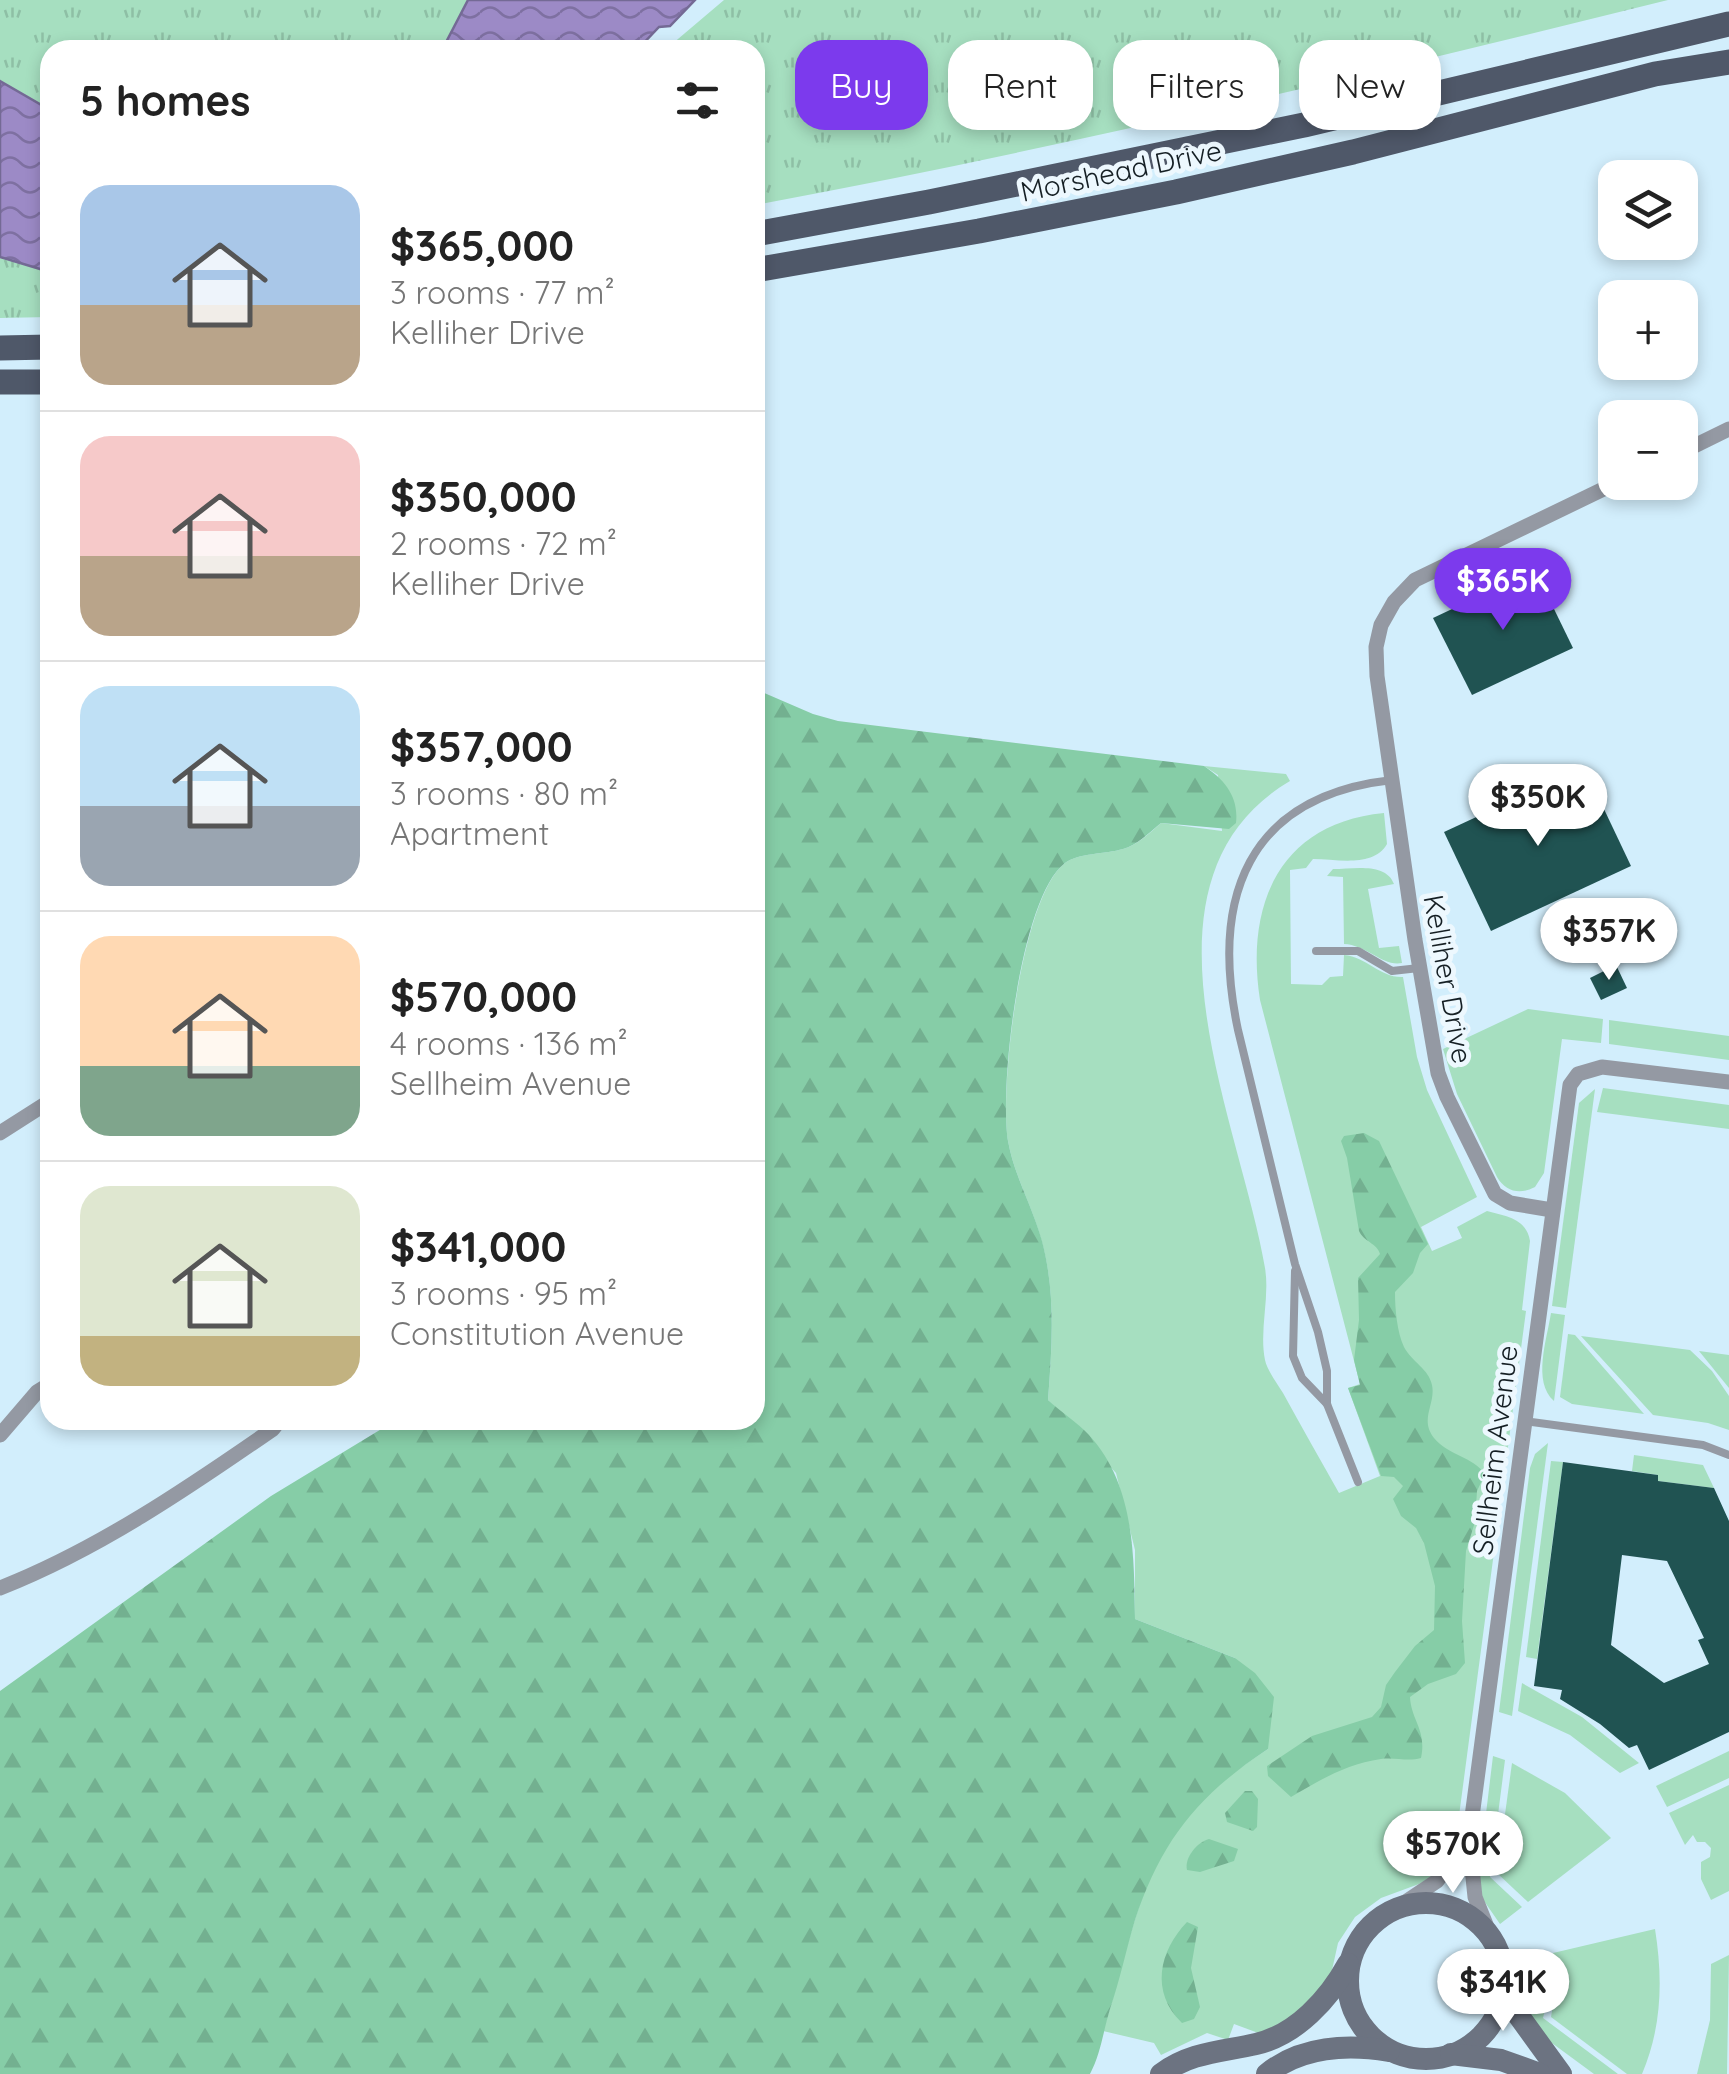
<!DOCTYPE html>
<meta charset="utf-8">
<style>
body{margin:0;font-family:Quicksand,sans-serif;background:#f6f6f6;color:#222;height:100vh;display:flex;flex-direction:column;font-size:38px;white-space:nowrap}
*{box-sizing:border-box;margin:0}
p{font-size:32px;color:#767676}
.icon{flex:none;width:55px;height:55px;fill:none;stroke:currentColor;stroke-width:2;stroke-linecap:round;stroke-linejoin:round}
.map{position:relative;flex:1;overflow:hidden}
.sheet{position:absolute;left:40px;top:40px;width:725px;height:1390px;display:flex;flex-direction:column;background:#fff;border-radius:30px;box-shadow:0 5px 15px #0003}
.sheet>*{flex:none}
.banner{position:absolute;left:795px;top:40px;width:782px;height:90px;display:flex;gap:20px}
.tools{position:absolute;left:1598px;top:160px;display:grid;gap:20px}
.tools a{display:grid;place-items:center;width:100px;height:100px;border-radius:20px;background:#fff;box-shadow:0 5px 15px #0003;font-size:50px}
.price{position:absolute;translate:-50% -85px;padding:0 22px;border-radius:35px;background:#fff;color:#222;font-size:32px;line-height:65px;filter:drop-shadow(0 2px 5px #0008)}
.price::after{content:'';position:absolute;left:50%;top:60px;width:30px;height:22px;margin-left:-15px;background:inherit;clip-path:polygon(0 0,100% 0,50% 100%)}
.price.current{background:#7c3aed;color:#fff}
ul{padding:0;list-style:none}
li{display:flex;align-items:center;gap:30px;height:250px;padding:0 40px}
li+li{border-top:2px solid #e0e0e0}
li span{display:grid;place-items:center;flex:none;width:280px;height:200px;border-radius:30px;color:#555}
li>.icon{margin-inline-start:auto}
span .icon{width:120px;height:120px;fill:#fffc;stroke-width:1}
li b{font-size:42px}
h2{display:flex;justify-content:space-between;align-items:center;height:120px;padding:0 40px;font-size:42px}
.pill{padding:0 35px;border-radius:30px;background:#fff;box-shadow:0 5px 15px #0003;font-size:35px;line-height:90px}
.pill.current{background:#7c3aed;color:#fff}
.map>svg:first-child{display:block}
.green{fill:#a6dfc0}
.forest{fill:url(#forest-firs)}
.park{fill:url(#park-tufts)}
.water{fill:url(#water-waves);stroke:#746a95;stroke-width:2.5}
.building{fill:#205352;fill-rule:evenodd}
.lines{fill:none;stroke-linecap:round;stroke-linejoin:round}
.lane{stroke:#9499a3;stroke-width:8}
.street{stroke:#9499a3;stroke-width:15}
.secondary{stroke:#6c7381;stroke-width:22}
.primary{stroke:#4f5869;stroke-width:25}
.labels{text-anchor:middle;stroke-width:10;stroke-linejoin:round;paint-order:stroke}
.street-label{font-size:28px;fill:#151f24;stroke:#edf8fe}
</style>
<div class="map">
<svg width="1729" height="2074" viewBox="0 0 1729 2074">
<defs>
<pattern id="forest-firs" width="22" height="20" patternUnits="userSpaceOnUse" patternTransform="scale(2.5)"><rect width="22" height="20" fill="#86cda7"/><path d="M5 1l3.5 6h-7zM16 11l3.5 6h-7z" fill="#73b090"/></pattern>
<pattern id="park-tufts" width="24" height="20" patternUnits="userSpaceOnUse" patternTransform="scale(2.5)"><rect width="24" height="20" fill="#a6dfc0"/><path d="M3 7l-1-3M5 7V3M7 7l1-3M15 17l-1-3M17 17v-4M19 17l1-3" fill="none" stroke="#8ebfa5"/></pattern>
<pattern id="water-waves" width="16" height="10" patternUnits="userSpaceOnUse" patternTransform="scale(2.5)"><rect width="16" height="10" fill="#9c8ac6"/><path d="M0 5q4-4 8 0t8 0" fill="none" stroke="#7e70a1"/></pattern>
</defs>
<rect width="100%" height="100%" fill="#d2eefc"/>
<!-- green -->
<g class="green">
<path d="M1204,766L1286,774L1290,781C1122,881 1241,1124 1265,1268C1270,1298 1259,1330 1265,1360C1267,1370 1277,1383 1283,1393C1301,1426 1320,1459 1339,1493L1380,1476L1348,1388L1360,1384L1260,1000C1245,904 1280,823 1384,813L1387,844C1373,868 1337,859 1313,859L1306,868L1290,870L1291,984L1322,985L1330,977L1343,976L1344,955C1367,957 1380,978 1403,977L1417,1057L1427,1090L1477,1197L1421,1227L1432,1251L1462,1238L1457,1227L1487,1211C1506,1216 1527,1219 1530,1241L1522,1310L1526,1311L1455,1846L1434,1875L1419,1884L1381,1898L1355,1917L1338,1943L1330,1979L1297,2016L1261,2034L1234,2024L1228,2040L1207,2033L1161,2055L1154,2043L1103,2031C1124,1969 1135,1891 1172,1836C1197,1799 1231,1773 1268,1749L1235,1658L1135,1619V1550L1116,1473L1048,1400C1052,1347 1056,1294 1042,1242C1033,1208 1014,1175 1008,1141C999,1088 1021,897 1065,863C1078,853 1106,854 1123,849C1137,845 1150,833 1161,823L1222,831L1218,775Z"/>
<path d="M1333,869C1353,869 1386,862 1394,884L1368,889L1379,948L1399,946L1402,963C1383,967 1367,945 1344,944L1343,877L1327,876Z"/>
<path d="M1528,1009L1603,1019L1601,1043L1562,1039L1544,1173L1535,1187C1520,1195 1506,1192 1497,1177L1457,1094L1443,1049Z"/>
<polygon points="1609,1020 1729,1036 1729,1060 1609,1044"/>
<polygon points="1603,1088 1729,1105 1729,1129 1597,1112"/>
<polygon points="1595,1089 1566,1308 1552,1306 1579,1103"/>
<path d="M1551,1313L1565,1315L1554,1401C1532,1382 1547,1339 1551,1313Z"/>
<polygon points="1568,1334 1575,1335 1644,1414 1572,1404 1560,1397"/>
<polygon points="1581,1336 1690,1350 1712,1371 1729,1396 1729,1430 1708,1423 1653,1415"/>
<polygon points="1699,1351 1729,1355 1729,1388"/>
<polygon points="1548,1443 1512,1716 1499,1712 1530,1468 1535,1454"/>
<polygon points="1634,1455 1703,1465 1714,1488 1658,1481 1658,1475 1632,1471"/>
<polygon points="1551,1461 1563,1462 1537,1659 1526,1657"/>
<polygon points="1522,1683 1582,1717 1639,1763 1620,1773 1570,1735 1518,1711"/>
<polygon points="1729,1751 1729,1778 1667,1807 1656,1786"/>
<polygon points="1493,1756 1505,1760 1490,1877 1522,1907 1500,1924 1482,1898 1479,1871"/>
<polygon points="1512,1763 1565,1793 1611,1838 1528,1902 1497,1873"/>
<polygon points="1729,1785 1729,1891 1711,1900 1701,1879 1701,1862 1710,1857 1711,1848 1705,1842 1697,1842 1693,1835 1685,1845 1669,1813"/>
<path d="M1655,1929C1663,1979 1662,2027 1642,2074H1627L1551,2017L1556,1987L1553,1953Z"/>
<polygon points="1545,1954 1549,1993 1543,2018 1618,2074 1594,2074 1541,2035 1523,2004 1518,1961"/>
<polygon points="1729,1955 1727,2074 1697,2074 1710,2020 1711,1964"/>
</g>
<!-- forest -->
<g class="forest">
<path d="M755,689L813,714L838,721L1204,766C1225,780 1239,797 1236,823L1229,829L1161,823C1149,833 1137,845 1123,849C1106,854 1078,853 1065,863C1020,897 999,1087 1008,1141C1014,1175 1033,1208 1042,1241C1056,1294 1052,1347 1048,1400C1061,1412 1077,1422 1089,1435C1135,1485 1134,1556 1135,1619L1235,1658L1255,1673L1274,1697L1268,1749C1198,1795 1161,1841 1135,1920C1126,1950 1120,1980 1110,2009C1103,2032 1101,2053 1090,2074H0V1691L271,1496L388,1425V1420H755Z"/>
<path d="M1364,1133L1379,1141L1428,1244L1420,1253L1413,1273L1395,1292C1395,1309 1397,1332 1404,1347C1412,1362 1429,1369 1432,1385C1436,1404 1419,1419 1434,1438C1448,1455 1473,1457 1485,1474L1477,1491L1475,1522L1466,1551L1462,1621L1465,1663L1456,1674L1428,1684L1410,1697C1411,1720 1427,1730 1421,1758C1408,1762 1395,1757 1381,1759C1346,1764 1320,1780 1291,1797L1268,1776L1267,1766L1312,1736L1372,1717L1381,1707L1386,1685L1395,1672L1415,1646L1434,1630L1435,1586L1424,1543L1416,1528L1401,1516L1393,1499L1403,1486L1394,1477L1381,1476L1348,1388L1360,1385L1354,1360L1359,1320L1358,1278L1380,1254C1377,1243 1364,1242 1359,1231L1347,1158L1341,1141L1344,1136Z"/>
<polygon points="1245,1791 1252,1791 1258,1799 1257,1827 1253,1831 1227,1822 1225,1813"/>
<path d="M1209,1839L1238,1849L1234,1861L1200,1872L1187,1870C1184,1858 1197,1842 1209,1839Z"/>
<path d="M1187,1922L1198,1927L1191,1968L1200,2007L1194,2019L1182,2023C1150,1992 1159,1951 1187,1922Z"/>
</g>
<!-- park -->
<g class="park">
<polygon points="0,0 686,0 632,50 50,50 50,266 22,263 50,272 50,317 0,318 0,257 14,261 0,253"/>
<path d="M724,0H1668C1365,75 1062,148 755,205V50H665Z"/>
</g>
<!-- water -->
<g class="water">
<polygon points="468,0 695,0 670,26 659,27 637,50 442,50"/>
<polygon points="0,81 50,110 50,272 0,257"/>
</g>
<!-- building -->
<g class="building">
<polygon points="1535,570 1573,648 1472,695 1433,618"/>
<polygon points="1584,767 1631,866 1491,931 1444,832"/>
<polygon points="1616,965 1627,988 1601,1000 1590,978"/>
<path d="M1563,1462L1658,1475V1481L1714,1488L1729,1521V1732L1649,1770L1637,1745L1629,1748L1600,1724L1560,1699L1562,1690L1534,1686ZM1622,1555L1667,1561L1704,1638L1698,1640L1709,1664L1664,1683L1611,1645Z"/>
</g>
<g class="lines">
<!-- lane -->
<g class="lane">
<polyline points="1316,951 1358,951 1392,971 1419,968"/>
<polyline points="1295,1271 1293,1356 1302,1378 1327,1404"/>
<polyline points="1524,1421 1703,1445 1729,1455"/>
<path d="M1358,1482L1327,1404V1371L1318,1332L1295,1264L1238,1030C1210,898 1247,796 1392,780"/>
</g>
<!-- street -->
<g class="street">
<polyline points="1680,453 1729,429"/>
<polyline points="0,1133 50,1101"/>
<polyline points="1552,1210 1510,1203 1495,1194 1447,1097 1438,1073 1415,940 1377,676 1376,647 1381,625 1394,602 1415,580 1618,482"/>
<polyline points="0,1435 37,1392 50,1384"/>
<path d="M0,1588C97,1550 188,1488 273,1429L280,1420"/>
<polyline points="1395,1909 1437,1881 1469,1839"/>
<polyline points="1491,1937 1475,1897 1469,1839 1570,1085 1578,1074 1602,1067 1729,1082"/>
</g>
<!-- secondary -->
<g class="secondary">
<circle cx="1426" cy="1981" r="78"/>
<polyline points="1503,1994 1561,2074"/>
<polyline points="1451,2054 1501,2060 1540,2074"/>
<path d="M1161,2074C1191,2052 1221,2052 1256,2044C1296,2035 1329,1999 1348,1964"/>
<path d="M1267,2074C1301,2046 1348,2044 1389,2051"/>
</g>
<!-- primary -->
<g class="primary">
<polyline points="755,234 929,202 1304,125 1729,24"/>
<polyline points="755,270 979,231 1176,192 1353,152 1655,74 1729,62"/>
<polyline points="0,348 50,347"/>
<polyline points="0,382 50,382"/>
</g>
</g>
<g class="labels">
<!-- street labels -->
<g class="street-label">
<text transform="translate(1121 171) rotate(-12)" y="10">Morshead Drive</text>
<text transform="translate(1448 979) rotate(80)" y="10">Kelliher Drive</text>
<text transform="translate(1495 1450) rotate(-83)" y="10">Sellheim Avenue</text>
</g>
</g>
</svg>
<div class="tools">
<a><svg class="icon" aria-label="layers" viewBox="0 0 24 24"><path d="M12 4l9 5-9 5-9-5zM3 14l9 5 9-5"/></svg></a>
<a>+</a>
<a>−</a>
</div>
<b class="price current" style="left:1503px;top:633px">$365K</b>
<b class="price" style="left:1538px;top:849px">$350K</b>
<b class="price" style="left:1609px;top:983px">$357K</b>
<b class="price" style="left:1453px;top:1896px">$570K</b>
<b class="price" style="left:1503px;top:2034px">$341K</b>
<div class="banner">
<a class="pill current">Buy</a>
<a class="pill">Rent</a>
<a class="pill">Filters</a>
<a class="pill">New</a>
</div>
<section class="sheet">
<h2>5 homes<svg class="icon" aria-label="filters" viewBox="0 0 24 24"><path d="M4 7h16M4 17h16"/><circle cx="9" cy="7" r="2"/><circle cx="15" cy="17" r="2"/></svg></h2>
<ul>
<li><span style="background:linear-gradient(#a9c7e8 60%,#b9a48a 0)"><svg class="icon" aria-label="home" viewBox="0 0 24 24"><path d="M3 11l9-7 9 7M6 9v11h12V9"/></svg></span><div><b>$365,000</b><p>3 rooms · 77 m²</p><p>Kelliher Drive</p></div></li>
<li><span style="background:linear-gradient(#f6c9c9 60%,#b9a48a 0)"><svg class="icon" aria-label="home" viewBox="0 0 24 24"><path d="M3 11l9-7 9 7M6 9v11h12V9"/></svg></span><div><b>$350,000</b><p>2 rooms · 72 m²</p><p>Kelliher Drive</p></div></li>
<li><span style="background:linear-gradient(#bfe0f5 60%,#9aa5b1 0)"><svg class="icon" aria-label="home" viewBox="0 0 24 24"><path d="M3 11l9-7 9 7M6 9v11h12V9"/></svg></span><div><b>$357,000</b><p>3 rooms · 80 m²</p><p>Apartment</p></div></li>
<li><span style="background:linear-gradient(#ffd9b3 65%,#7fa58c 0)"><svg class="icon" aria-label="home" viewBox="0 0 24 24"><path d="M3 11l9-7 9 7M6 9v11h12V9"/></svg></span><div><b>$570,000</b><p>4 rooms · 136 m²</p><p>Sellheim Avenue</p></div></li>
<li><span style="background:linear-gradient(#dfe7d0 75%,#c2b280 0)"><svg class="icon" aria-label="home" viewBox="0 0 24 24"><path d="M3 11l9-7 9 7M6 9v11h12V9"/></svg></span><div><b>$341,000</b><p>3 rooms · 95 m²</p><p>Constitution Avenue</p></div></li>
</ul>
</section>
</div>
